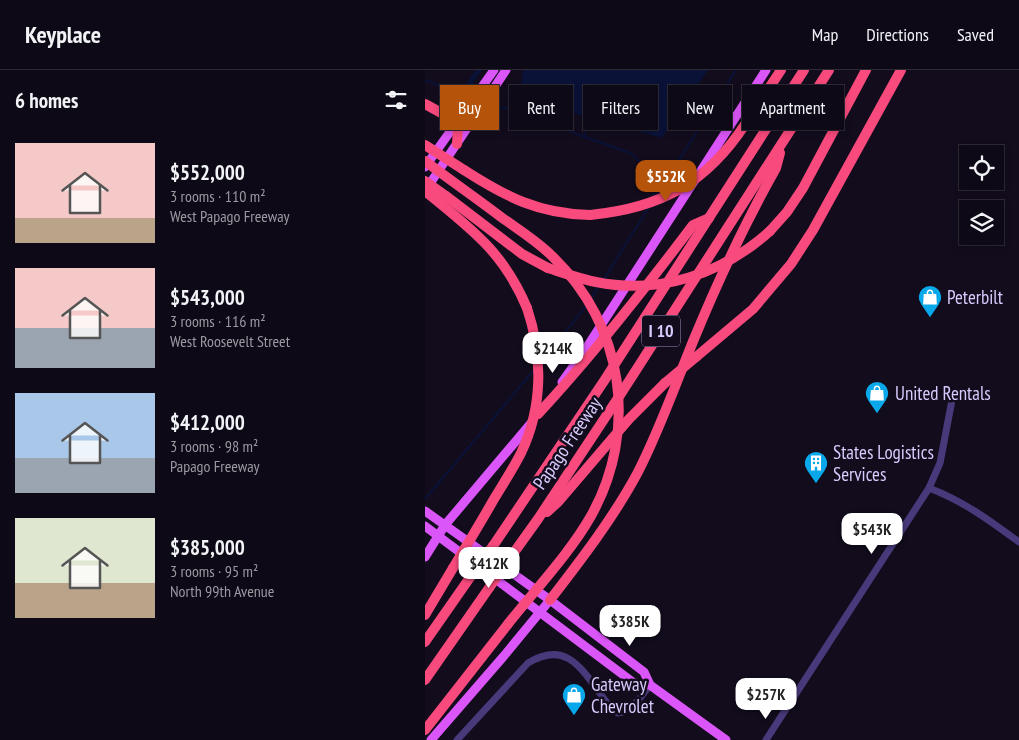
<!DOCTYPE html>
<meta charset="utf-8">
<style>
body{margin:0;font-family:"PT Sans Narrow",sans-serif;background:#17121f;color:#f1f3f6;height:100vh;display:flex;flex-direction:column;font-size:19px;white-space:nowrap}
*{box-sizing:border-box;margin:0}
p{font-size:16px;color:#9b9aa1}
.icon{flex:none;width:28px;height:28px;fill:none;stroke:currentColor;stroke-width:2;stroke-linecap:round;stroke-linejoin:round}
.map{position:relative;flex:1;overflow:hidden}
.drawer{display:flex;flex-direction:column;background:#0e0916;width:425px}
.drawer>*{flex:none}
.banner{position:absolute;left:15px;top:15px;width:475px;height:45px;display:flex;gap:10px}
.fabs{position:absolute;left:534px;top:75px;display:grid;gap:10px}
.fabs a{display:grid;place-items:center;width:45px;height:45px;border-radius:0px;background:#0e0916;box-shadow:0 2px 8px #0003,0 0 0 1px #2e2a35;font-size:25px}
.price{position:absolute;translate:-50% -42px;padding:0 11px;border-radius:10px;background:#fff;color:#222;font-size:16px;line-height:32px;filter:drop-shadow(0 1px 2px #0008)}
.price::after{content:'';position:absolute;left:50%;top:30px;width:15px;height:11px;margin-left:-8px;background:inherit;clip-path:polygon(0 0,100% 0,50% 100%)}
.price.active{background:#b45309;color:#fff}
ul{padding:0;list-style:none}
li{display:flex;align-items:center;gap:15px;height:125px;padding:0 15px}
li span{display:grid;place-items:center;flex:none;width:140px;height:100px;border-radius:0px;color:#555}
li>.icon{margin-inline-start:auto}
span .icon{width:60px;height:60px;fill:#fffc;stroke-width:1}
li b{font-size:21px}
h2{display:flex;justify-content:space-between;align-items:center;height:60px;padding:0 15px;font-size:21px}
.pill{padding:0 18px;border-radius:0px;background:#0e0916;box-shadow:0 2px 8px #0003,0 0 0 1px #2e2a35;font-size:18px;line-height:45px}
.pill.active{background:#b45309;color:#fff}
header{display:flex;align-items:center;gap:30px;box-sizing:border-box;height:70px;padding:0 25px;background:#0e0916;border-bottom:1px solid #2e2a35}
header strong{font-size:24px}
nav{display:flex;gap:28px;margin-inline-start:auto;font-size:18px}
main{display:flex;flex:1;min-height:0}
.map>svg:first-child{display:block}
.water{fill:#0a1238}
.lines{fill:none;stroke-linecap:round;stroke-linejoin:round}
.stream{stroke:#0a1238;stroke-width:2}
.canal{stroke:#0a1238;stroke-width:5.5}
.minor{stroke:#48397a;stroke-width:7}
.major{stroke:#db56f8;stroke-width:9}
.highway{stroke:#f84a7c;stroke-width:10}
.highway-bridge{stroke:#f84a7c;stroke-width:10}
.labels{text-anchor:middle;stroke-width:5;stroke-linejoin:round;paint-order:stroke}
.shield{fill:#120c1d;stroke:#9e91ba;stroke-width:1}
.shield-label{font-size:18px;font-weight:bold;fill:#dacafd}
.poi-label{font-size:19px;fill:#dacafd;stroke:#120c1d;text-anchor:start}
.street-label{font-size:19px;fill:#dacafd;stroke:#120c1d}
</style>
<header>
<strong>Keyplace</strong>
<nav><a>Map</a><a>Directions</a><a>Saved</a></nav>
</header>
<main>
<section class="drawer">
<h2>6 homes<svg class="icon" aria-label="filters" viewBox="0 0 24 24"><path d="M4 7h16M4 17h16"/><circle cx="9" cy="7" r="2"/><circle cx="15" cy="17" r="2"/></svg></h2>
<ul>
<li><span style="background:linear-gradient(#f6c9c9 75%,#b9a48a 0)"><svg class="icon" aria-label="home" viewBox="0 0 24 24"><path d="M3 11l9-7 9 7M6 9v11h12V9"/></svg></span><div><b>$552,000</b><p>3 rooms · 110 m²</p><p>West Papago Freeway</p></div></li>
<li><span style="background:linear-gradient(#f6c9c9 60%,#9aa5b1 0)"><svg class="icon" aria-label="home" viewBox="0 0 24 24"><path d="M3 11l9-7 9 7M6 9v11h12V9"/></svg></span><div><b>$543,000</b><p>3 rooms · 116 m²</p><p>West Roosevelt Street</p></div></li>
<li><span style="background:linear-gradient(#a9c7e8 65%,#9aa5b1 0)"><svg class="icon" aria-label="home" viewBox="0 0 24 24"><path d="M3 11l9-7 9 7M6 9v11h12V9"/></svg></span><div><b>$412,000</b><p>3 rooms · 98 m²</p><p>Papago Freeway</p></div></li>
<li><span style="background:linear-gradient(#dfe7d0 65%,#b9a48a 0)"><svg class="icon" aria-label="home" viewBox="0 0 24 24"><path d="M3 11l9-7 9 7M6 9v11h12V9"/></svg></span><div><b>$385,000</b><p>3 rooms · 95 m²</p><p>North 99th Avenue</p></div></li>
</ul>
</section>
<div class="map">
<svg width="594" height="670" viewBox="0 0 594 670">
<rect width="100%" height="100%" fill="#120c1d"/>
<!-- water -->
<polygon class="water" points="98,0 283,0 237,68 94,28"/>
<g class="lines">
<!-- stream -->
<g class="stream">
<polyline points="0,10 21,18"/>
<path d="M77,37L205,83C220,94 227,108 229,127"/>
<polyline points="159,67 167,46"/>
<polyline points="231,126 311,0"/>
<polyline points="179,209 224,137"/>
<polyline points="165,230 173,217"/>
<polyline points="117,291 161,236"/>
<polyline points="0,429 109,300"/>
</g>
<!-- canal -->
<polyline class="canal" points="32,31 54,0"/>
<!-- minor -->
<g class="minor">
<path d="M504,418C540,432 564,450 594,472"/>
<path d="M32,670L103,593C141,570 156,598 177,626C182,633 185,639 193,643C207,642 216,626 225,615"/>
<polyline points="341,670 504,418 515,393 528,325"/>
</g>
<!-- major -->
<g class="major">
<polyline points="0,97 69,0"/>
<polyline points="2,118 81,0"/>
<polyline points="137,312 162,277 341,0"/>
<polyline points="0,441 125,530 219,602 225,615"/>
<polyline points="0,456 209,613 225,615 301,670"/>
<polyline points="0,487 20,455 107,352"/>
<polyline points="6,670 78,587 125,530"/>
</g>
<!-- highway -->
<g class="highway">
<polyline points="0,34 31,51 33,57 32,74"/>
<polyline points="321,53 356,0"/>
<path d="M39,100C81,127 114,144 165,145"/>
<path d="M0,121C46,159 78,181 102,238"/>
<polyline points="21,126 97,184 123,198"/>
<polyline points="345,161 362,142 378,118 441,0"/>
<polyline points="271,287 328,239 366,194 388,160 476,0"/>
<path d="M113,344C169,284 219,220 268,155L284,148"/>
<polyline points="122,442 133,432 204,349 240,313"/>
<polyline points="68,476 179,311 379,0"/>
<polyline points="85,488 113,449 197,322 404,0"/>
<path d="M125,530C156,490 189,447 213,402C235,359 251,313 269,269C293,211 320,153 351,98L355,83"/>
<polyline points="0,545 28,498"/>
<polyline points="0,572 46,506"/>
<polyline points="0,610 64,518"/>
<polyline points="0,660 83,554"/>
</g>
<!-- highway-bridge -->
<g class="highway-bridge">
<polyline points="0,75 39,100"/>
<path d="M0,91C25,110 51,128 76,147C94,160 112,171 127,186C199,255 214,360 166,446C145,483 110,520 83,554"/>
<polyline points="0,111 21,126"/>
<path d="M165,145C236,138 282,113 321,53"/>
<path d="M123,198C139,203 155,209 171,212C235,225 297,204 345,161"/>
<polyline points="240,313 271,287"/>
<path d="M28,498C42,475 56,452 69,429C78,414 88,399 96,383C118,337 118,286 102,238"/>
<polyline points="46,506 68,476"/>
<polyline points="64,518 85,488"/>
</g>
</g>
<!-- icons -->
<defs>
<g id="shop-pin" transform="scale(1.25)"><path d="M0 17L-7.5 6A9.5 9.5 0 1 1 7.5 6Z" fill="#09a8ea" stroke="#120c1d"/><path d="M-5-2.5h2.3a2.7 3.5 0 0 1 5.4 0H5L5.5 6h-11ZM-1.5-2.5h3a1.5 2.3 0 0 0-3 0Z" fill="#fff"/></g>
<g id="building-pin" transform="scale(1.25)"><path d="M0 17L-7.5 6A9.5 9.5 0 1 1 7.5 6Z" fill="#09a8ea" stroke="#120c1d"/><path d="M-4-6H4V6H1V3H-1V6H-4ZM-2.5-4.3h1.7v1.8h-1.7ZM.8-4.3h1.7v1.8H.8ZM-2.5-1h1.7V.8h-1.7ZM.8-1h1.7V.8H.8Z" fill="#fff"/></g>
</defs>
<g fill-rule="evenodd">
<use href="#shop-pin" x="505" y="227"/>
<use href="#shop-pin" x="452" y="323"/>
<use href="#building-pin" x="391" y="393"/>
<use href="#shop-pin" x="149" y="625"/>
</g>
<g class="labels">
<!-- shield labels -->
<rect class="shield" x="217" y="245.5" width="38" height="31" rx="4"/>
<g class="shield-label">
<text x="236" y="267">I 10</text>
</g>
<!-- poi labels -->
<g class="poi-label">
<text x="522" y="234">Peterbilt</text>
<text x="470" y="330">United Rentals</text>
<text x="408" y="389">States Logistics<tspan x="408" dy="22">Services</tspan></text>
<text x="166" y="621">Gateway<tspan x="166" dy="22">Chevrolet</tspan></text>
</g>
<!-- street labels -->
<g class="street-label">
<text transform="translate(142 373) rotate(-56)" y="7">Papago Freeway</text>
</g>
</g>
</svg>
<div class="fabs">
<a><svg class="icon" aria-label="locate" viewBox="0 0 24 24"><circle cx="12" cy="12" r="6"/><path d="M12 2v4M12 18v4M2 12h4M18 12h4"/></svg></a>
<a><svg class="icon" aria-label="layers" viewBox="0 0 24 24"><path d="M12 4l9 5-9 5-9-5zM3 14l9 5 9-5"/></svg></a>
</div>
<b class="price active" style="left:241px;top:132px">$552K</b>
<b class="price" style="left:128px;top:304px">$214K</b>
<b class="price" style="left:447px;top:485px">$543K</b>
<b class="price" style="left:64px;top:519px">$412K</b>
<b class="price" style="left:205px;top:577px">$385K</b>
<b class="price" style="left:341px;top:650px">$257K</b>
<div class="banner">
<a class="pill active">Buy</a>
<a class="pill">Rent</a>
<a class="pill">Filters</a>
<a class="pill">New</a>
<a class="pill">Apartment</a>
</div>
</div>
</main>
